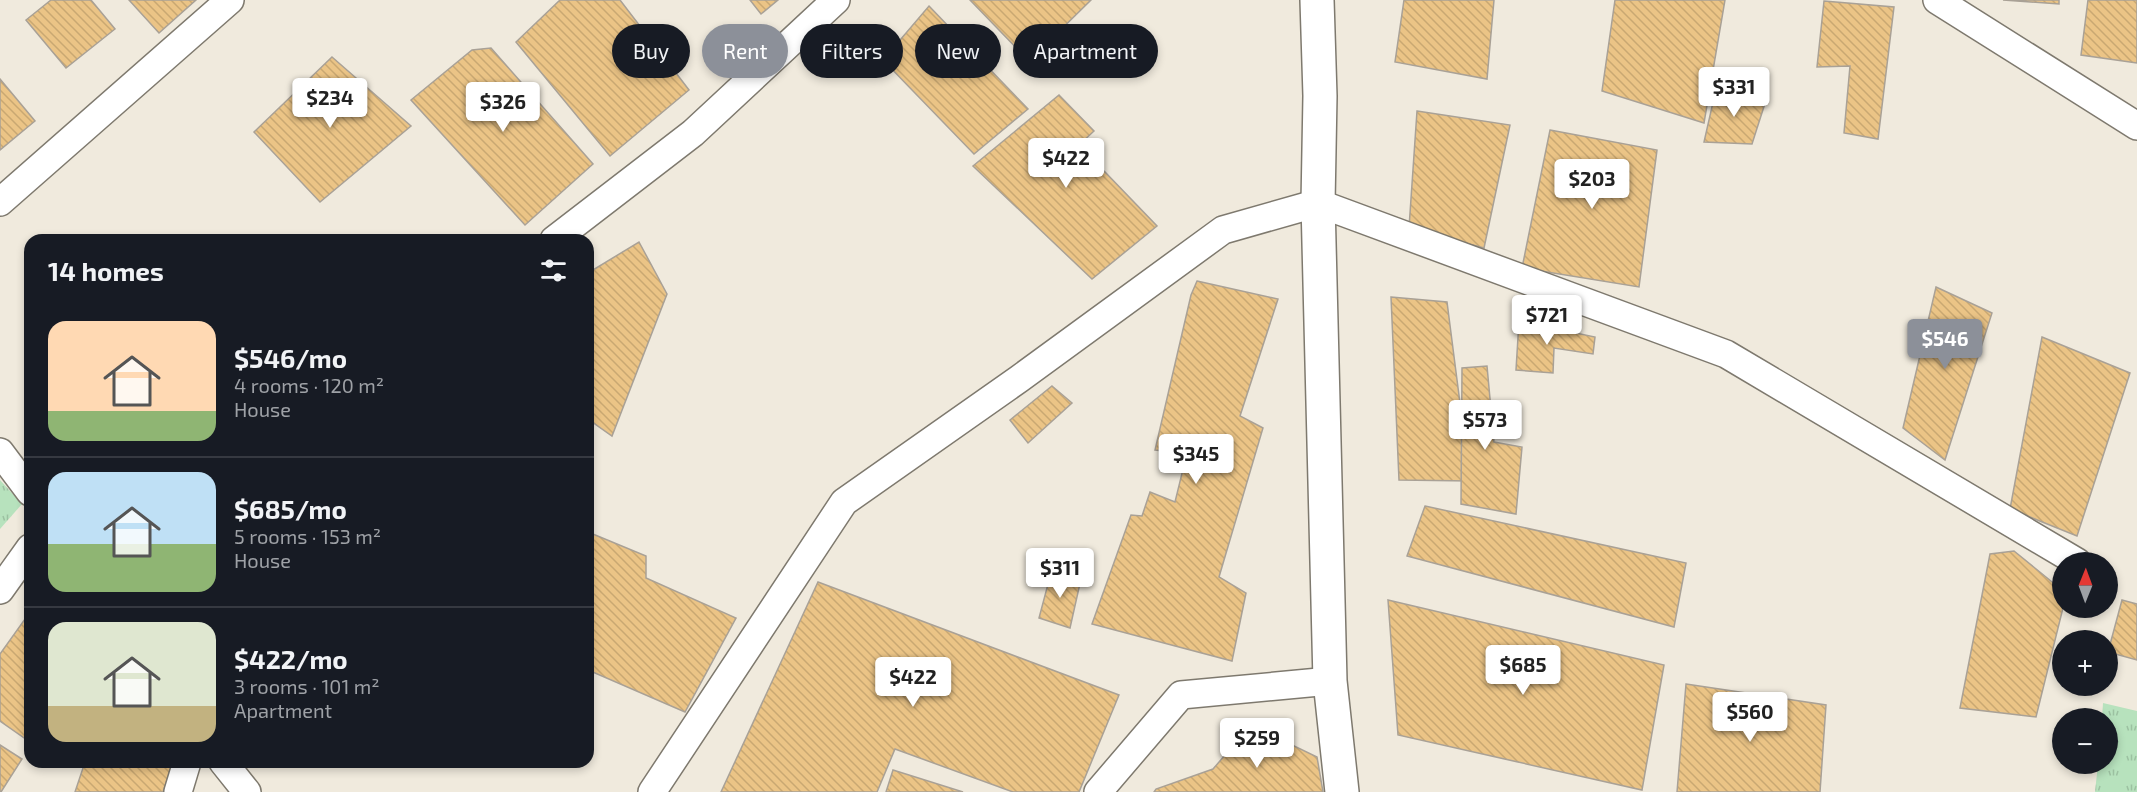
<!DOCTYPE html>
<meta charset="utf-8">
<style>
body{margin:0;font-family:"Exo 2",sans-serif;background:#20242c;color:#f1f3f6;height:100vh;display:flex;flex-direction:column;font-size:22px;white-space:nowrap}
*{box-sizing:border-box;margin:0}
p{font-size:20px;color:#9ea1a6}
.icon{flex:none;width:33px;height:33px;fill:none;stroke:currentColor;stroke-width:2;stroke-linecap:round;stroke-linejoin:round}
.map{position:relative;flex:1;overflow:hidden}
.sheet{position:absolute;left:24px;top:234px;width:570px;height:534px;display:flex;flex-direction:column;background:#171b24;border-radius:18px;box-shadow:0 3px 9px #0003}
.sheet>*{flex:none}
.banner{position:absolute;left:612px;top:24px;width:570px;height:54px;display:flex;gap:12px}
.needle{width:39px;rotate:1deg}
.controls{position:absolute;left:2052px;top:552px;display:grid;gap:12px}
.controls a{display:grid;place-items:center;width:66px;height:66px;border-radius:50%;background:#171b24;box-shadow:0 3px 9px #0003;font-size:30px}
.price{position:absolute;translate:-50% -51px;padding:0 14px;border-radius:6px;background:#fff;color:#222;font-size:20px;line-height:39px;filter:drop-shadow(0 2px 3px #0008)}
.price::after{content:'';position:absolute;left:50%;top:36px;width:18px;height:14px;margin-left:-9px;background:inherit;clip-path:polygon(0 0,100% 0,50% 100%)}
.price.selected{background:#8c9099;color:#fff}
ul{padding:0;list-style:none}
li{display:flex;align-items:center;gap:18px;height:150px;padding:0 24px}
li+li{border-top:2px solid #363941}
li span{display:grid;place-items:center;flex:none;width:168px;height:120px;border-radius:18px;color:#555}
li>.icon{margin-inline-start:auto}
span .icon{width:72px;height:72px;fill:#fffc;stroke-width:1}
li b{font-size:26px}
h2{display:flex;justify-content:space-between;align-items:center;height:72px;padding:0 24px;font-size:26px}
.chip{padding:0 21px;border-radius:27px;background:#171b24;box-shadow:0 3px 9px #0003;font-size:21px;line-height:54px}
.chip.selected{background:#8c9099;color:#fff}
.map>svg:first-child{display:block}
.grass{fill:url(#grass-tufts)}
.building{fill:url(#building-back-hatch);stroke:#a9a196;stroke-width:1.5}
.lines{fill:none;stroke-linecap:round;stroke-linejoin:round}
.minor-casing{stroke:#7e796e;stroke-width:30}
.tertiary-casing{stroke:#7e796e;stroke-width:36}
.minor{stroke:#fff;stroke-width:27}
.tertiary{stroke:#fff;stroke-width:33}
</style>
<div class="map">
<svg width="2137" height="792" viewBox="0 0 2137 792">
<defs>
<pattern id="grass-tufts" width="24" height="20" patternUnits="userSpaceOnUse" patternTransform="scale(1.5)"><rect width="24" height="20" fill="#b7e2bd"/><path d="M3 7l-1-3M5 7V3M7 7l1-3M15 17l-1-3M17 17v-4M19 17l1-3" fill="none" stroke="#9cc1a1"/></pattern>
<pattern id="building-back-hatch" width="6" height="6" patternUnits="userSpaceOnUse" patternTransform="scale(1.5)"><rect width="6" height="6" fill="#ebc486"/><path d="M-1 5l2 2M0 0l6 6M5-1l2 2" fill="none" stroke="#c9a872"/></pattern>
</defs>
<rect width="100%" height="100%" fill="#f0eadd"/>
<!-- grass -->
<g class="grass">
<polygon points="0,480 22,504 0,529"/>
<polygon points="2103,703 2137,711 2137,792 2095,792 2098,764 2108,764 2108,718 2102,718"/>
</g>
<!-- building -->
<g class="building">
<polygon points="51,0 91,0 115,29 66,68 26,20"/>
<polygon points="129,0 196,0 159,33"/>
<polygon points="560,0 620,0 689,90 610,156 516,42"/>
<polygon points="750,0 778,0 761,14"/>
<polygon points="970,0 1091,0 1029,61"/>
<polygon points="1404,0 1494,0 1487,79 1395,62"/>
<polygon points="1615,0 1725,0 1704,123 1602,91"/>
<polygon points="2003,0 2059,0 2059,4"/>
<polygon points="2088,0 2137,0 2137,63 2081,55"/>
<polygon points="1824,1 1894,7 1878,139 1844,133 1850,66 1817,67"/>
<polygon points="929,6 1028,109 974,154 883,60"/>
<polygon points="491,48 593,164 525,225 411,100 472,50"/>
<polygon points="332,57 411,126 320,202 254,132"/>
<polygon points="0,79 35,121 0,150"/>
<polygon points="1716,89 1767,97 1752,144 1704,142"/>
<polygon points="1059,95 1094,131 1079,145 1157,226 1092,279 973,166"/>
<polygon points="1417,111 1510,125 1484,248 1409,228"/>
<polygon points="1550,130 1657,150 1639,287 1522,268"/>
<polygon points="639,242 667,294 612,436 588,419 588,273"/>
<polygon points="1197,281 1278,299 1240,416 1263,428 1219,577 1246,593 1232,661 1092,624 1131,515 1142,516 1150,492 1175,502 1187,453 1155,450 1191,295"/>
<polygon points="1936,287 1992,313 1945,460 1903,428"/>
<polygon points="1391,297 1447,302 1470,481 1399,480"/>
<polygon points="1519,321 1595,337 1593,354 1554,348 1553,373 1516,370"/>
<polygon points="2042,337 2130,373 2077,536 2010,509"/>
<polygon points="1487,366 1494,442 1522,447 1516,514 1461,504 1462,368"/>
<polygon points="1052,386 1072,403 1028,443 1010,420"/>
<polygon points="1425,506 1686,563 1674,627 1407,556"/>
<polygon points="588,532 646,556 646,578 736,618 685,712 588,670"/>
<polygon points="2014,551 2062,590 2063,608 2036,717 1960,708 1990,554"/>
<polygon points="1052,569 1081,579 1070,628 1039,618"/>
<polygon points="818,582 1119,695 1079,792 1013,792 895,749 877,792 721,792"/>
<polygon points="1388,600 1664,665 1642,790 1398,735"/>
<polygon points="2122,600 2137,604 2137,660 2108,652"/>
<polygon points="30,612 30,742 0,721 0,654"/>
<polygon points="1686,684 1826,705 1820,792 1677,792"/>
<polygon points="1251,725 1317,757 1323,792 1154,792 1156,789 1213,769"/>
<polygon points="0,745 22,759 1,792 0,792"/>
<polygon points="85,762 173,762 163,792 75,792"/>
<polygon points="893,770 963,792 886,792"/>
</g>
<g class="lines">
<!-- minor casing -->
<g class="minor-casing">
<g id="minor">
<polyline points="1937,0 2137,126"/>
<polyline points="0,202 230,0"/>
<polyline points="554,240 693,133 836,0"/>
<polyline points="0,452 30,492"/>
<polyline points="0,590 30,548"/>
<polyline points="223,762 247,792"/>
<polyline points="178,792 187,762"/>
<polyline points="652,792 844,502 1019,379 1223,230 1318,203 1726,354 2077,562"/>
<polyline points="1098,792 1181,695 1330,681"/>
</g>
</g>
<!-- tertiary casing -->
<g class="tertiary-casing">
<polyline id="tertiary" points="1317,0 1320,96 1318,203 1330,681 1342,792"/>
</g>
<!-- minor -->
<use href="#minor" class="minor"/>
<!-- tertiary -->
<use href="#tertiary" class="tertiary"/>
</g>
</svg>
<div class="controls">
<a><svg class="needle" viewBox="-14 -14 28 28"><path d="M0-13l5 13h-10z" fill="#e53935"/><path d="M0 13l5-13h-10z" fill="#9ea1a6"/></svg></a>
<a>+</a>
<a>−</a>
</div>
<b class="price" style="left:1734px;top:118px">$331</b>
<b class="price" style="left:330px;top:129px">$234</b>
<b class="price" style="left:503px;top:133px">$326</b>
<b class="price" style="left:1066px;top:189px">$422</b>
<b class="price" style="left:1592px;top:210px">$203</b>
<b class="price" style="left:1547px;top:346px">$721</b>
<b class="price selected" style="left:1945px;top:370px">$546</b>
<b class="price" style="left:1485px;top:451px">$573</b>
<b class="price" style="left:1196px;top:485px">$345</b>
<b class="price" style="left:1060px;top:599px">$311</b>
<b class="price" style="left:1523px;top:696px">$685</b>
<b class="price" style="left:913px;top:708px">$422</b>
<b class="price" style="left:1750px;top:743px">$560</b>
<b class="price" style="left:1257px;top:769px">$259</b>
<div class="banner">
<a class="chip">Buy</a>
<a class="chip selected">Rent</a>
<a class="chip">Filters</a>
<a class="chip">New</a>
<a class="chip">Apartment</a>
</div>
<section class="sheet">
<h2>14 homes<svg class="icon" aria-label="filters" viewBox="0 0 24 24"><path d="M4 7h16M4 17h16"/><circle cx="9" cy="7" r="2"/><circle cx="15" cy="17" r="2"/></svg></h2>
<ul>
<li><span style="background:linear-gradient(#ffd9b3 75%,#8fb573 0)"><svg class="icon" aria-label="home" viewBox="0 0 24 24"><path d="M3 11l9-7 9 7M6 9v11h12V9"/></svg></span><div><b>$546/mo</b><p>4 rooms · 120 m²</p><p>House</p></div></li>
<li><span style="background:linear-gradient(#bfe0f5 60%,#8fb573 0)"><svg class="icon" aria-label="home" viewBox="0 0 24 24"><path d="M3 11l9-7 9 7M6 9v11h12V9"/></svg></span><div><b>$685/mo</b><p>5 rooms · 153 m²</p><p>House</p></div></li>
<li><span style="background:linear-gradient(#dfe7d0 70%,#c2b280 0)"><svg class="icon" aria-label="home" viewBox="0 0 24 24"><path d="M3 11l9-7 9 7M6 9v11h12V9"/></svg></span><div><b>$422/mo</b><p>3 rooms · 101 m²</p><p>Apartment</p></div></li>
</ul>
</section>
</div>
